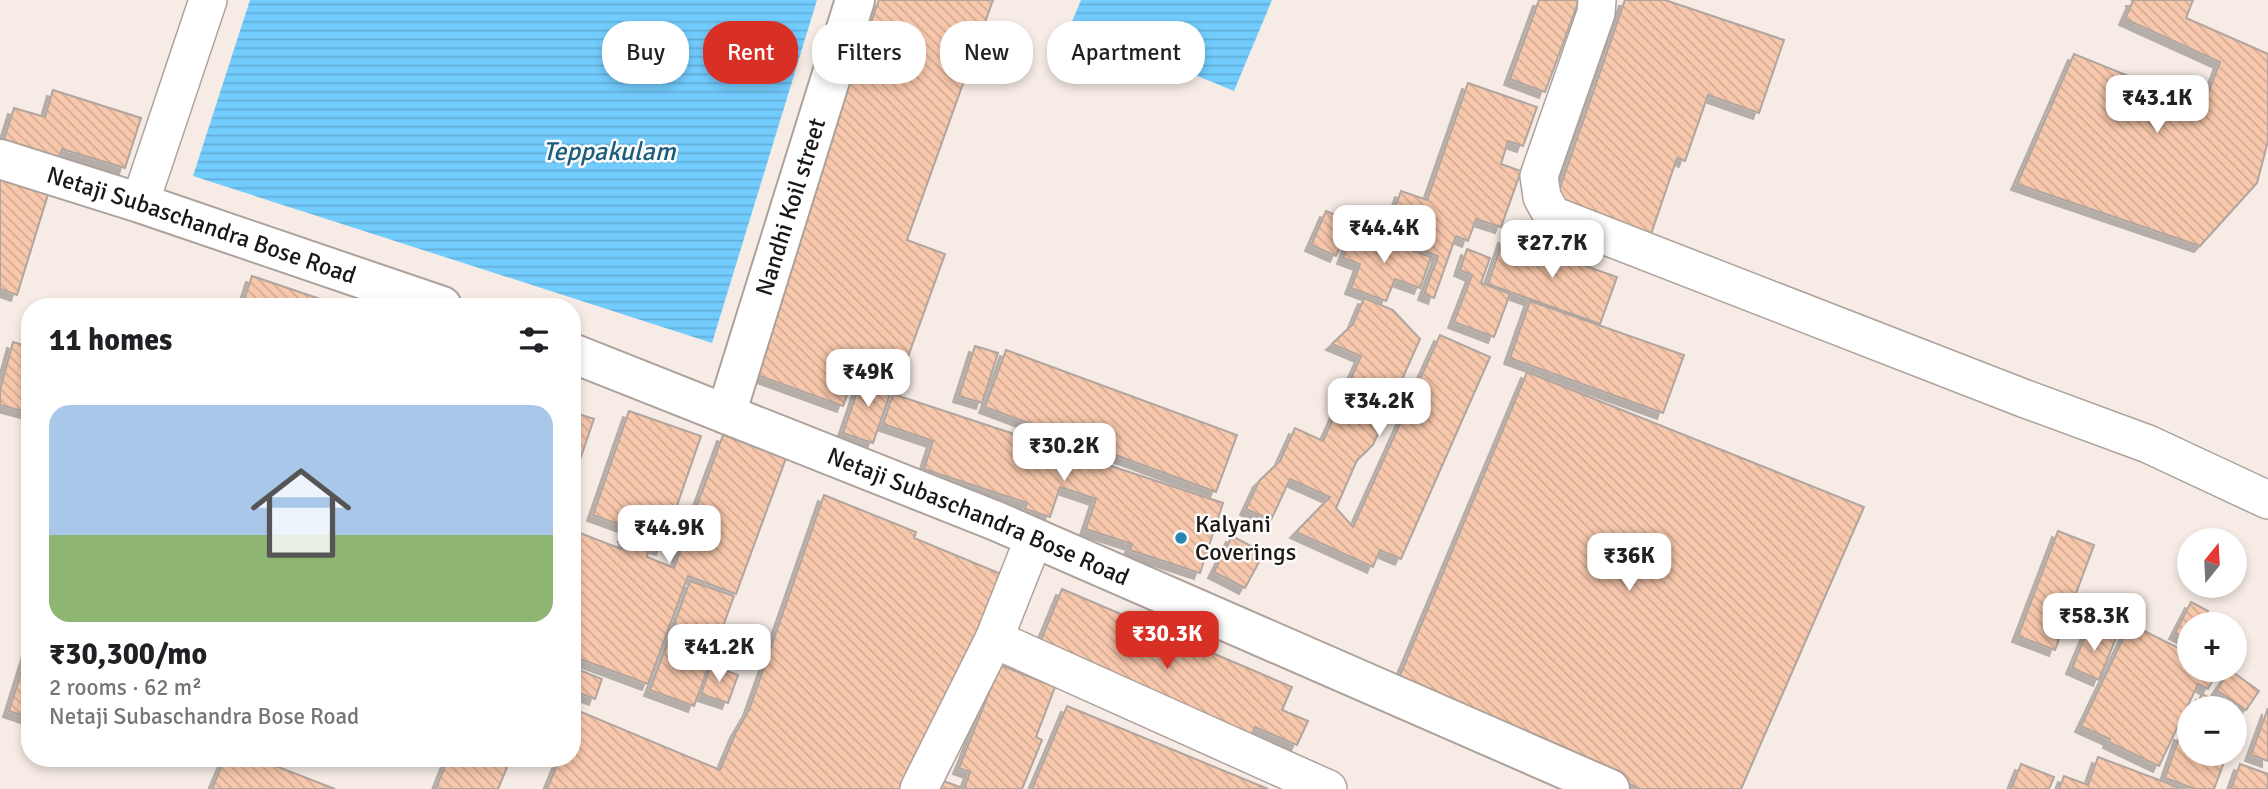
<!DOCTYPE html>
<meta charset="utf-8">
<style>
body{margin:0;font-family:Signika,sans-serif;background:#f6f6f6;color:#202124;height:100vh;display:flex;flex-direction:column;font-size:26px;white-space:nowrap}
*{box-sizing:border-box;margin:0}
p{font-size:23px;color:#757577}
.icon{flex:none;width:38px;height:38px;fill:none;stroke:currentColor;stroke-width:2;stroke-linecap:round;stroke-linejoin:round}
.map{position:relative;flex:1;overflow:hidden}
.drawer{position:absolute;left:21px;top:298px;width:560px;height:469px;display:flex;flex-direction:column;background:#fff;border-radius:28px;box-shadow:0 4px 10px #0003}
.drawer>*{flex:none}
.guide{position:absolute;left:602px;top:21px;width:665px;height:63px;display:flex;gap:14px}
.needle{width:46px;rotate:18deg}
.fabs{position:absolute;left:2177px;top:528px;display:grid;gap:14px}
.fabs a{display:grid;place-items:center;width:70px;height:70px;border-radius:50%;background:#fff;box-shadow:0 4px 10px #0003;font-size:35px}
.price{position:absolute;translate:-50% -60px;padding:0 16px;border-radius:14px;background:#fff;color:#222;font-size:23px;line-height:46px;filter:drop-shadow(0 2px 4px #0008)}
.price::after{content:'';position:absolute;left:50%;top:42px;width:21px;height:16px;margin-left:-10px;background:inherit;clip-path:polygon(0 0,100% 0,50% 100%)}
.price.active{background:#d93025;color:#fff}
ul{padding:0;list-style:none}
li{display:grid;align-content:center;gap:14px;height:371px;padding:0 28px}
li+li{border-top:2px solid #e0e0e0}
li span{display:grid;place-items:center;height:217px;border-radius:21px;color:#555}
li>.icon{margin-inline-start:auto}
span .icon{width:126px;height:126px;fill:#fffc;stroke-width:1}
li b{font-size:30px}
h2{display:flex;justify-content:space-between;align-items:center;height:84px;padding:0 28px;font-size:30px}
.pill{padding:0 24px;border-radius:28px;background:#fff;box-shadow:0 4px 10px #0003;font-size:24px;line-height:63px}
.pill.active{background:#d93025;color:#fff}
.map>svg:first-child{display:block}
.water{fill:url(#water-rules)}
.building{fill:url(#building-back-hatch);stroke:#b0a59f;stroke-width:2;filter:url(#shadow)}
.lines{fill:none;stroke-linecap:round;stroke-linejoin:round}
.minor-casing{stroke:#aca19b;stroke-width:40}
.tertiary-casing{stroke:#aca19b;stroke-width:42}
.secondary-casing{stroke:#aca19b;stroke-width:42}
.minor{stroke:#fff;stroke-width:37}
.tertiary{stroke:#fff;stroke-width:38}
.secondary{stroke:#fff;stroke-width:38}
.poi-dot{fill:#2986b2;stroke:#fdfbfa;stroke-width:2.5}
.labels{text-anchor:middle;stroke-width:5;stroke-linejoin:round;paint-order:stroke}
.street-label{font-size:24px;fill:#1b1715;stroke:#fdfbfa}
.poi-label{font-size:24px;fill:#1b1715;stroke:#fdfbfa;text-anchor:start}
.water-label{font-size:26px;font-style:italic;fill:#195e7e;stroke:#fdfbfa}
</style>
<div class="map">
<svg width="2268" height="789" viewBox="0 0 2268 789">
<defs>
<pattern id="water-rules" width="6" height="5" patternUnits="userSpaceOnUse" patternTransform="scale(1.75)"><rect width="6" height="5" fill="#72ccfd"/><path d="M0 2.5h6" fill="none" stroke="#62aed8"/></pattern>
<pattern id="building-back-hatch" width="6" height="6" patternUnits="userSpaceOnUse" patternTransform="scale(1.75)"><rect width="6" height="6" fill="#f8c8ac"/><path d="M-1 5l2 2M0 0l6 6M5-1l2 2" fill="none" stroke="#d4ab93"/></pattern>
<filter id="shadow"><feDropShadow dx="-6" dy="6" stdDeviation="0" flood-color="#0004"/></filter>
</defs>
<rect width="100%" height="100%" fill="#f7ece5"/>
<!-- water -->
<g class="water">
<polygon points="250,0 817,0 712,343 193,176"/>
<polygon points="1081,0 1272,0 1234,91 1071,24"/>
</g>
<!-- building -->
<g class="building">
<polygon points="879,0 993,0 907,240 945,254 901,376 859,361 843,406 746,371"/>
<polygon points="1539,0 1579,0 1545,92 1510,79"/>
<polygon points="1625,0 1665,0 1784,40 1759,113 1708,95 1685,161 1677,158 1651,234 1555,202"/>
<polygon points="2131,0 2193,0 2186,18 2268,54 2268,141 2257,183 2200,246 2017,184 2074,54 2203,106 2220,62 2125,19 2133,1"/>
<polygon points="1468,83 1537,107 1523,146 1508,141 1501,164 1521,171 1501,227 1476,219 1468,241 1456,236 1434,298 1424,294 1438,256 1385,237 1401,191 1427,200"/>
<polygon points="53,90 141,118 125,168 62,149 17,295 0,289 0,152 14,108 45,117"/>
<polygon points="1326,211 1351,222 1336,256 1311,245"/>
<polygon points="1353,230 1431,257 1420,288 1395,279 1386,301 1351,288 1360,264 1343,258"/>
<polygon points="1504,237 1617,277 1600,324 1488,284"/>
<polygon points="1467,249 1490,258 1481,283 1510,294 1494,337 1454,322 1472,275 1460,270"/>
<polygon points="252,276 341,306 242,306"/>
<polygon points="1364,298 1393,310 1420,339 1373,445 1357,460 1336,508 1353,527 1440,335 1490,357 1401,559 1380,550 1373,567 1296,532 1330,497 1290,479 1271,520 1246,509 1259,481 1280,461 1295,428 1323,441 1361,356 1332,344 1353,324"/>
<polygon points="1530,301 1684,355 1663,413 1510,358"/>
<polygon points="13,342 30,347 30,413 0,405 0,390"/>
<polygon points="975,346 998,353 982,403 959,396"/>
<polygon points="1006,350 1237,435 1216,492 985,407"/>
<polygon points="1527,372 1864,507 1741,789 1640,789 1398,680"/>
<polygon points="863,375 893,385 873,443 843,433"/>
<polygon points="893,394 1223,503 1200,573 1130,550 1132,544 1086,529 1096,499 1060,487 1050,517 1025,509 1027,503 924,469 933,441 883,424"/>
<polygon points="629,411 701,436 662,549 624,536 627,527 593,515"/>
<polygon points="572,412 594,419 572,483"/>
<polygon points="723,435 786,458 736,594 688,576 648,684 572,656 572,610 576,599 572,598 572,539 575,531 621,549 625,539 649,548 647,557 674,568"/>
<polygon points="824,495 916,532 914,538 1006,576 903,789 547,789 560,758 572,758 572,728 579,711 720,770 736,732 749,710"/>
<polygon points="2058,531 2094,545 2055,650 2018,636"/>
<polygon points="1232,536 1264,553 1245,588 1214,572"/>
<polygon points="690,581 734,596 694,706 650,690"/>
<polygon points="1062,589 1292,687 1282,710 1308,721 1297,745 1255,727 1248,744 1036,652"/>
<polygon points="2191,602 2208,611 2201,625 2189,625 2189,640 2175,633"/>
<polygon points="2130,624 2189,653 2189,670 2218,670 2208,689 2198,684 2159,766 2109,742 2110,739 2081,726"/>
<polygon points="2089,627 2116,638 2099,680 2072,668"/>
<polygon points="30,644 30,718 9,711"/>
<polygon points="711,665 738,675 728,703 701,694"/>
<polygon points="1000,665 1055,687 1036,737 1042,740 1022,789 964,789 970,772 959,768"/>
<polygon points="577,669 602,679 595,699 572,690 572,682"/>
<polygon points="2230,670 2259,691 2246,710 2217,690"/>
<polygon points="2202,694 2231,709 2194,709"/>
<polygon points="1067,706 1268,789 1032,789"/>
<polygon points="2268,708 2268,761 2251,755"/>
<polygon points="2180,734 2189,737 2189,754 2227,754 2214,789 2195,789 2165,778"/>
<polygon points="2098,757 2178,787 2177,789 2059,789 2064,776 2088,785"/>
<polygon points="225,758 255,758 335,789 212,789"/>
<polygon points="448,758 511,758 498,789 436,789"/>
<polygon points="2021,764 2054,777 2049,789 2011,789"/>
<polygon points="2240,764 2268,774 2268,789 2231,789"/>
<polygon points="935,778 960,787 959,789 931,789"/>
</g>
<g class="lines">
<!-- minor casing -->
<g class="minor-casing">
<g id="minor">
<polyline points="1597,0 1596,13 1539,176 1542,197 1552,215 2023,398 2148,444 2268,500"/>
<polyline points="140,203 208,0"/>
<polyline points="1034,538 994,639 1328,789"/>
<polyline points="919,789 994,639"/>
</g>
</g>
<!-- tertiary casing -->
<g class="tertiary-casing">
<g id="tertiary">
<path id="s1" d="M726,414L855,0"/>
</g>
</g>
<!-- secondary casing -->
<g class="secondary-casing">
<g id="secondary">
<path id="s2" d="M0,159L140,203L442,306"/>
<path id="s3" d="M572,353L996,521L1610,789"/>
</g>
</g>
<!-- minor -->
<use href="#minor" class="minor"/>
<!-- tertiary -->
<use href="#tertiary" class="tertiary"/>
<!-- secondary -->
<use href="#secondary" class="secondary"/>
</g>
<!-- markers -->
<circle class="poi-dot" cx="1181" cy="538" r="7"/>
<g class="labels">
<!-- street labels -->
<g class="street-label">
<text dy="8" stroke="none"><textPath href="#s1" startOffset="217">Nandhi Koil street</textPath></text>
<text dy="8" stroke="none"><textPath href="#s2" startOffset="212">Netaji Subaschandra Bose Road</textPath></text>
<text dy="8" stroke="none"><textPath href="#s3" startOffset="438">Netaji Subaschandra Bose Road</textPath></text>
</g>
<!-- poi labels -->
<g class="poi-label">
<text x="1195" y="532">Kalyani<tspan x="1195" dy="28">Coverings</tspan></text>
</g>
<!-- water labels -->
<g class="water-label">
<text x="609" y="160">Teppakulam</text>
</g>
</g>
</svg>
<div class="fabs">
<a><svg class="needle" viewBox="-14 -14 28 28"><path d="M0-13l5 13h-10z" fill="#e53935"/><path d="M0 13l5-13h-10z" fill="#757577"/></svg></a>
<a>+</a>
<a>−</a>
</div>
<b class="price" style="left:2157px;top:135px">₹43.1K</b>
<b class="price" style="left:1384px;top:265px">₹44.4K</b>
<b class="price" style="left:1552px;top:280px">₹27.7K</b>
<b class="price" style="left:868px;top:409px">₹49K</b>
<b class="price" style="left:1379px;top:438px">₹34.2K</b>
<b class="price" style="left:1064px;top:483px">₹30.2K</b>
<b class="price" style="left:669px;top:565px">₹44.9K</b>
<b class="price" style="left:1629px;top:593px">₹36K</b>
<b class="price" style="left:2094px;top:653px">₹58.3K</b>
<b class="price active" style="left:1167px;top:671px">₹30.3K</b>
<b class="price" style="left:719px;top:684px">₹41.2K</b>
<div class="guide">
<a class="pill">Buy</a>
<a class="pill active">Rent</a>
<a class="pill">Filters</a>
<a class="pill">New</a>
<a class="pill">Apartment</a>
</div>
<section class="drawer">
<h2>11 homes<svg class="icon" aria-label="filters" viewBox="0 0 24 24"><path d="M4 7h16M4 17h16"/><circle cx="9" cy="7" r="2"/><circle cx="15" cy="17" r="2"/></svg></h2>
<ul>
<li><span style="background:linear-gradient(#a9c7e8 60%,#8fb573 0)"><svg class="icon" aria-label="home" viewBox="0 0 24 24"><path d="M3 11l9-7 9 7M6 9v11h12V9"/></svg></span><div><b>₹30,300/mo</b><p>2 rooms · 62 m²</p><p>Netaji Subaschandra Bose Road</p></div></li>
</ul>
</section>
</div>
